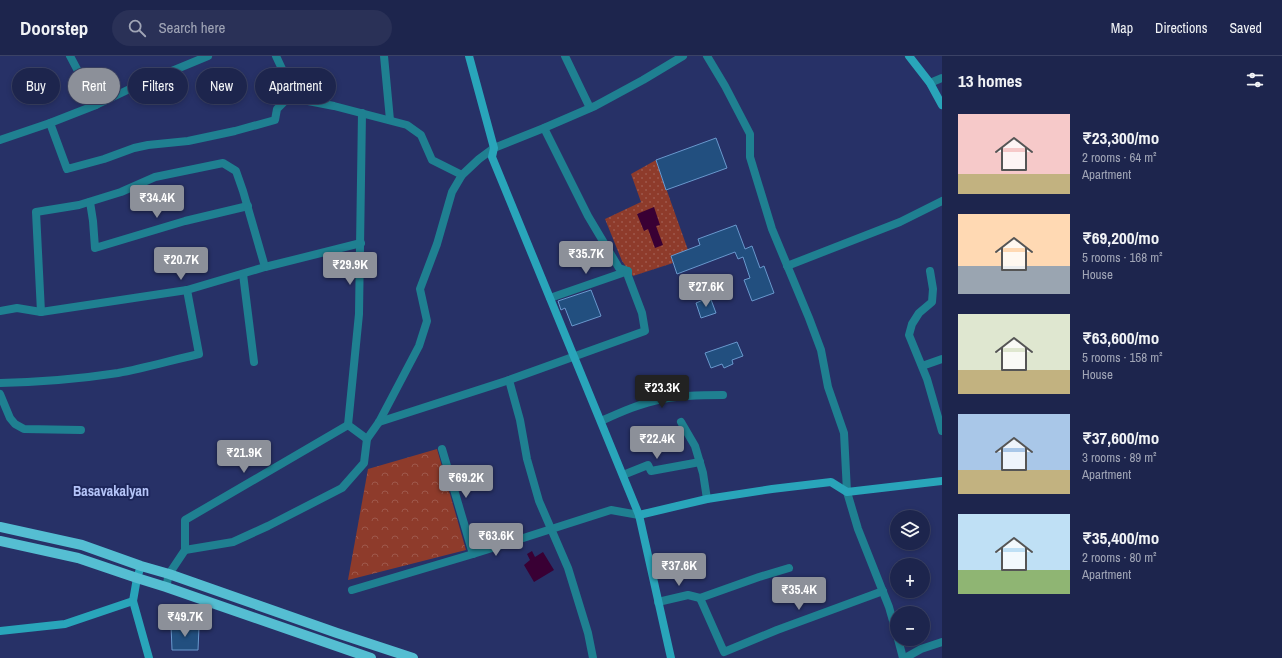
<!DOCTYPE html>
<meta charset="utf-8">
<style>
body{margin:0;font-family:"Archivo Narrow",sans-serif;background:#2a3157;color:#f1f3f6;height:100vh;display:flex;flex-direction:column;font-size:15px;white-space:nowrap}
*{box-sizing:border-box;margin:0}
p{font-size:13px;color:#a0a5b6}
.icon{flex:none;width:22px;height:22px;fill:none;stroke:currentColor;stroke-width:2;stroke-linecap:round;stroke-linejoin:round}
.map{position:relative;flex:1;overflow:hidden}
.details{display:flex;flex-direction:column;background:#1d254d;width:340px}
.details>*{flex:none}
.guide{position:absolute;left:12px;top:12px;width:380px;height:36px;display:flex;gap:8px}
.buttons{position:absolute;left:890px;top:454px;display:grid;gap:8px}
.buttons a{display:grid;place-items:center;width:40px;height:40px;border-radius:50%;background:#1d254d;box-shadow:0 2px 6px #0003,0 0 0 1px #3b4265;font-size:20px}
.price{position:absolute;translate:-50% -34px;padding:0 9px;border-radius:4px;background:#8c9099;color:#fff;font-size:13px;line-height:26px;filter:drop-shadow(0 1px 2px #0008)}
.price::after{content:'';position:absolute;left:50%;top:24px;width:12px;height:9px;margin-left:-6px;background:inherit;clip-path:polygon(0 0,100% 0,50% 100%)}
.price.selected{background:#222;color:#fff}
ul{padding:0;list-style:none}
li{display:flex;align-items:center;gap:12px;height:100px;padding:0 16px}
li span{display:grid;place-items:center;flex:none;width:112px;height:80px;border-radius:0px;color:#555}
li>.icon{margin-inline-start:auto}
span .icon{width:48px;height:48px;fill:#fffc;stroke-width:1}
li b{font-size:17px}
h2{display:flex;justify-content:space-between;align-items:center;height:48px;padding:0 16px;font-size:17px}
.tag{padding:0 14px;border-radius:18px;background:#1d254d;box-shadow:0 2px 6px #0003,0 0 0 1px #3b4265;font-size:14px;line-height:36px}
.tag.selected{background:#8c9099;color:#fff}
header{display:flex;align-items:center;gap:24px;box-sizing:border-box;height:56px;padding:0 20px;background:#1d254d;border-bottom:1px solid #3b4265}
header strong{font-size:19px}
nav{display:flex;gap:22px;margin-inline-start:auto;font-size:14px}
.search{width:280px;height:36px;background:#2a3157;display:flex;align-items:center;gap:10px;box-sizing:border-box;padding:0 14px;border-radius:22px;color:#a0a5b6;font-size:15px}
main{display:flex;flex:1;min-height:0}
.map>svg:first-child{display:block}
.forest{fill:url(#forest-crowns)}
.garden{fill:url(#garden-dots)}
.water{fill:#390034}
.building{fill:#224f7f;stroke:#6998cd}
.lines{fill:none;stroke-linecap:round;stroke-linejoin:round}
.street{stroke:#1f8091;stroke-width:8}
.secondary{stroke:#29a5ba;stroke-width:8}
.primary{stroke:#55bed2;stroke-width:10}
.labels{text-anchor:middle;stroke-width:4;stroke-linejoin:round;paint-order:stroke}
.district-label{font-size:14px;font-weight:bold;fill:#b5c4f8;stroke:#1e275b}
</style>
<header>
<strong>Doorstep</strong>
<div class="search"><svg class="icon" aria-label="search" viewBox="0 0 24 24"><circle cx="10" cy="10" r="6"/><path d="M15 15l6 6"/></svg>Search here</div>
<nav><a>Map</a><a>Directions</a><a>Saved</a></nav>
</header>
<main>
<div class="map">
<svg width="942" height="602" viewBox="0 0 942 602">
<defs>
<pattern id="forest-crowns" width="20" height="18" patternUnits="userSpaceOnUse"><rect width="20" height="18" fill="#8e3b2b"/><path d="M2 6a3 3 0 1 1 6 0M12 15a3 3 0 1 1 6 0" fill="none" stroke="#9e584b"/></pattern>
<pattern id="garden-dots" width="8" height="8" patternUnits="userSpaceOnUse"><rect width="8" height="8" fill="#8e3b2b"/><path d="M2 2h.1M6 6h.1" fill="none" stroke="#9e584b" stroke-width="1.8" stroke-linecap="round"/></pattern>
</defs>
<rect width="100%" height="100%" fill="#273167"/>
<!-- forest -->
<polygon class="forest" points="437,393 466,494 348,524 368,413"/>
<!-- garden -->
<polygon class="garden" points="656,104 688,194 671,200 673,207 633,220 622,205 605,163 641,146 631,118"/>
<!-- water -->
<g class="water">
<polygon points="654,151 660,169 656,170 663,189 655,192 648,173 644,175 637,158"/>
<polygon points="532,495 535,501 543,496 554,514 534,526 524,509 530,504 527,498"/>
</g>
<!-- building -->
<g class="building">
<polygon points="716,82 727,112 666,134 656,104"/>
<polygon points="736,169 745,193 752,190 760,212 764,210 774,237 752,245 744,224 750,222 743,201 738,203 735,196 677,218 671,200 700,189 698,183"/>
<polygon points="591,234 601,260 572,270 565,252 561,254 558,245"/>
<polygon points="710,241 716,257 701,262 696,247"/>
<polygon points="737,286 743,300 732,304 733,308 724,312 722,308 711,312 705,297"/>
<polygon points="171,569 199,571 198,594 172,594"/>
</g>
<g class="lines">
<!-- street -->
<g class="street">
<polyline points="70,0 96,49"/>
<polyline points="276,0 290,30 303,44 334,50 407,69 421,79 432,104 462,119"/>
<polyline points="384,0 390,64"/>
<polyline points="565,0 590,52"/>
<polyline points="707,0 725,30 750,78 750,101 772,173 809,262 821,294 828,331 844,377 847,436 858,473 889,551 897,579"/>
<polyline points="930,27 942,22"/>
<polyline points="362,57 359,258 348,369 367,383"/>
<polyline points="50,67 67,113 104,103 134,92 148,89 188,85 235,75 275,64 277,53 295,35"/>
<polyline points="0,84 50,67 96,49 138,29 208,0"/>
<polyline points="90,146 93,165 95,192 185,165 248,150"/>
<polyline points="787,210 900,166 942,145"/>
<polyline points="930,215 933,233 932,246 919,257 912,268 909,279 927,323 942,375"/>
<polyline points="243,218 254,306"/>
<polyline points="550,242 628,215"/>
<polyline points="0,255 17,252 41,256 187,234 265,211 361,187"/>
<polyline points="41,256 36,156 79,149 121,136 155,121 223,107 236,115 243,135 265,211"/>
<polyline points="922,310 942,303"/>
<polyline points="509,324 520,364 527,403 539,445 568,512 588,577 593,602"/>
<path d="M0,327C40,326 79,323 118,317C145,312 172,304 199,298L187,234"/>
<polyline points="0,338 10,362 15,368 24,373 81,374"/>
<path d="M601,365C621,356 641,347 663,343C682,339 703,339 723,339"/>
<polyline points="379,366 509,324 645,275 642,257 628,220 628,215 619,212 588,160 544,72"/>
<polyline points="681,366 695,390 703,417 707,443"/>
<polyline points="442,393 473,498"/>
<polyline points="623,419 648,409 651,415 700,406"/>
<polyline points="185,494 185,464 348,369"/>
<polyline points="789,512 759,521 700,542 724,596 777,574 883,535"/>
<polyline points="166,531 169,518 185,494 233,486 268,470 342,432 364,407 367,383 379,366 419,290 427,265 420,233 437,188 452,136 462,119 479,103 494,92 544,72 595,50 643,24 683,0"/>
<polyline points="352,534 473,498 611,454 639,459"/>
<polyline points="658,546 688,539 700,542"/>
<polyline points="898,583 903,602"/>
<polyline points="905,602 921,593 942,586"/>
</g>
<!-- secondary -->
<g class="secondary">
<polyline points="469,0 494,92 492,101 639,459 671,602"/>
<polyline points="909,0 930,27 942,49"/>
<polyline points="639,459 707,443 772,433 831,426 847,436 942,425"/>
<polyline points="141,510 137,522 133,545 149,602"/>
<polyline points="0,575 65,568 133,545"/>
</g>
<!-- primary -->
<g class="primary">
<polyline points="0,471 82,489 141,510 169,518 337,577 413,602"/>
<polyline points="0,485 78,502 137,522 166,531 371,602"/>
</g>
</g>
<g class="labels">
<!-- district labels -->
<g class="district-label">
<text x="111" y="440">Basavakalyan</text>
</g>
</g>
</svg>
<div class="buttons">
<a><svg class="icon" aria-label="layers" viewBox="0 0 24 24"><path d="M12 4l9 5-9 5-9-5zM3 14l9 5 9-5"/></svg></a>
<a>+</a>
<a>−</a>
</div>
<b class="price" style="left:157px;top:163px">₹34.4K</b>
<b class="price" style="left:586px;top:219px">₹35.7K</b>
<b class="price" style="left:181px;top:225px">₹20.7K</b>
<b class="price" style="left:350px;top:230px">₹29.9K</b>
<b class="price" style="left:706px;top:252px">₹27.6K</b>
<b class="price selected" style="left:662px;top:353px">₹23.3K</b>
<b class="price" style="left:657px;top:404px">₹22.4K</b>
<b class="price" style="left:244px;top:418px">₹21.9K</b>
<b class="price" style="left:466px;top:443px">₹69.2K</b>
<b class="price" style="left:496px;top:501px">₹63.6K</b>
<b class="price" style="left:679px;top:531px">₹37.6K</b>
<b class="price" style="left:799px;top:555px">₹35.4K</b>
<b class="price" style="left:185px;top:582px">₹49.7K</b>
<div class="guide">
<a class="tag">Buy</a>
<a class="tag selected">Rent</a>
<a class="tag">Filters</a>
<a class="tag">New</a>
<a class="tag">Apartment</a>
</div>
</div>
<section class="details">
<h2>13 homes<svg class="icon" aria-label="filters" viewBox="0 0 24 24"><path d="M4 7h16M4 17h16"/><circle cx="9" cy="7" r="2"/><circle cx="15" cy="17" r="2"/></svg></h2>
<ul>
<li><span style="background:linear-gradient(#f6c9c9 75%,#c2b280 0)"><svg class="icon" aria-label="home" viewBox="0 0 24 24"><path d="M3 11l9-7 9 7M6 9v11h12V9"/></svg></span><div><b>₹23,300/mo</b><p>2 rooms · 64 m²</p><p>Apartment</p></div></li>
<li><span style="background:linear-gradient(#ffd9b3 65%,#9aa5b1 0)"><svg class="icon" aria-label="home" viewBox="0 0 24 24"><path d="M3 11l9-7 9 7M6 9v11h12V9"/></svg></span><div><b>₹69,200/mo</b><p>5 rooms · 168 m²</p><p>House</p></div></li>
<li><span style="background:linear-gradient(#dfe7d0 70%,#c2b280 0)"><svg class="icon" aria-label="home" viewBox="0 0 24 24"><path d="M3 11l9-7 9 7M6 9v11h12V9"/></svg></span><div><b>₹63,600/mo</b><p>5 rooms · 158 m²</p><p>House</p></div></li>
<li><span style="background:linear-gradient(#a9c7e8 70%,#c2b280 0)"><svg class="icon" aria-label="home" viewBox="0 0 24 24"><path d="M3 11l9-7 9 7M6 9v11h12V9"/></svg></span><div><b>₹37,600/mo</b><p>3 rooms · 89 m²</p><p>Apartment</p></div></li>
<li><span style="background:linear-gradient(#bfe0f5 70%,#8fb573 0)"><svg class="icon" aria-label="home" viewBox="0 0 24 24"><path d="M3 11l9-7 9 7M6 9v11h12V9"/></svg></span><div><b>₹35,400/mo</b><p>2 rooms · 80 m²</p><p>Apartment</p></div></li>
</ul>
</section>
</main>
